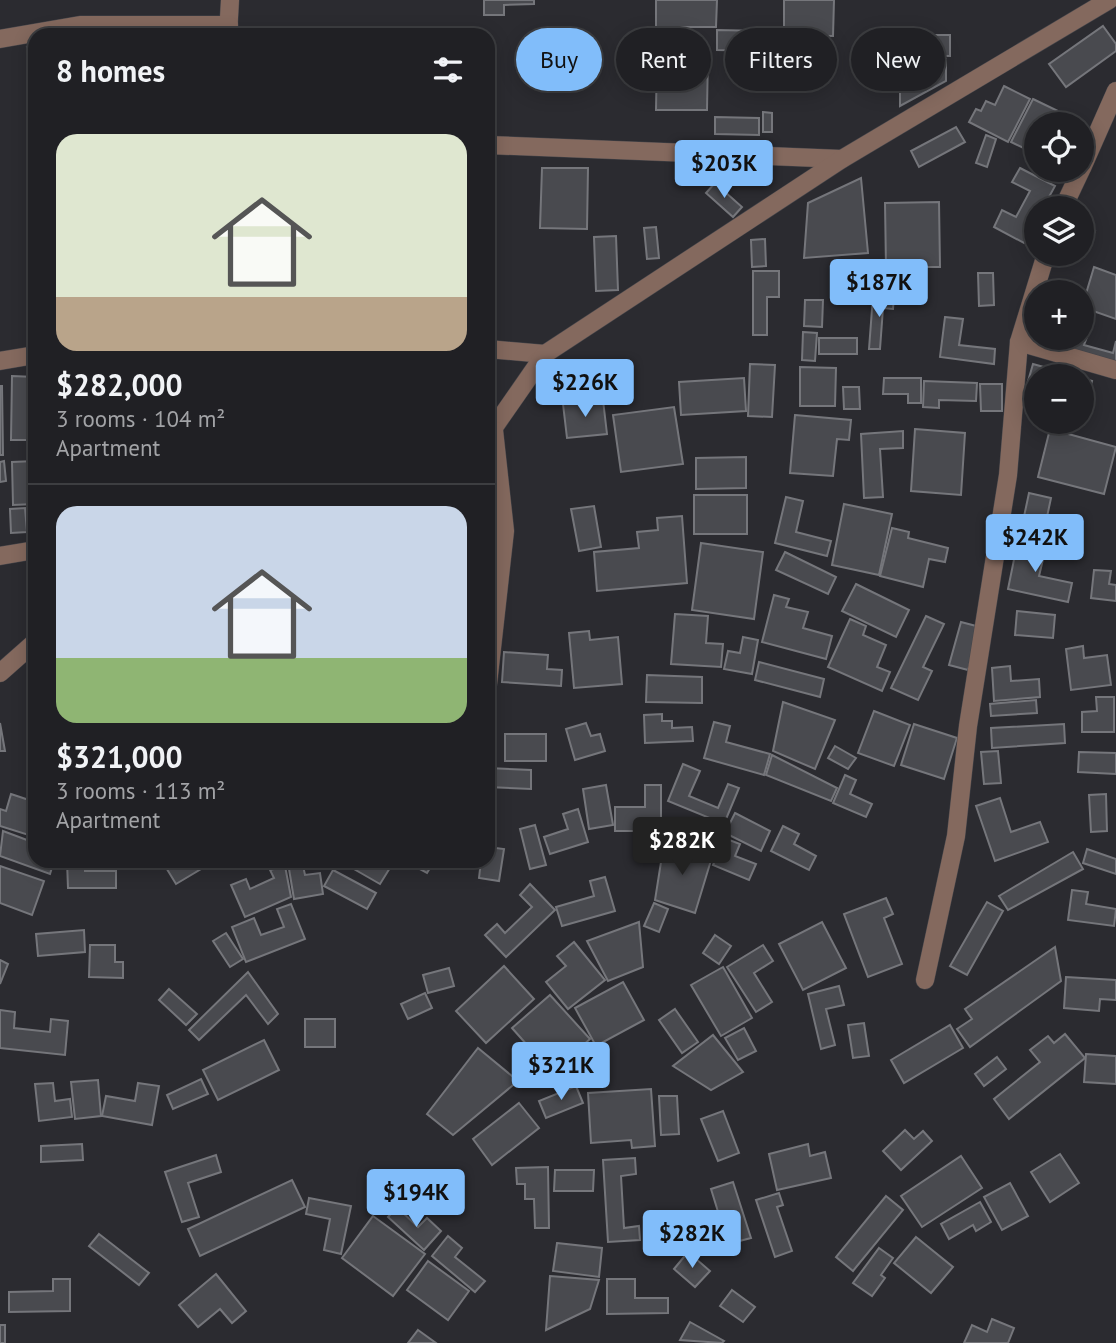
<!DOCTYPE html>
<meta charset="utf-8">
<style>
body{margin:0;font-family:"PT Sans",sans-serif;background:#2d2d31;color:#f1f3f6;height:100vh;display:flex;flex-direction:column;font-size:26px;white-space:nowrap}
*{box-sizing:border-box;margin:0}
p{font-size:23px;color:#a2a3a6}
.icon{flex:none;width:38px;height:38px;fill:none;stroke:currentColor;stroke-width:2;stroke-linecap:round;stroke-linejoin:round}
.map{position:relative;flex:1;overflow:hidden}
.side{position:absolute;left:28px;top:28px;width:467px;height:840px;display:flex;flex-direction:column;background:#202024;border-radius:21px;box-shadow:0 4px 18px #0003,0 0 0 2px #3d3e41}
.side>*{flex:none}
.guide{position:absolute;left:516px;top:28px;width:494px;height:63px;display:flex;gap:14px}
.buttons{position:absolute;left:1024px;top:112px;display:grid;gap:14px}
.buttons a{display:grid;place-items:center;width:70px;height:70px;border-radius:50%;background:#202024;box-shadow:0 4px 18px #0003,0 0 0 2px #3d3e41;font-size:35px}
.price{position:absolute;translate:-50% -60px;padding:0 16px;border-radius:7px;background:#81bdfa;color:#111;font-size:23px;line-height:46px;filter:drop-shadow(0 2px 4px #0008)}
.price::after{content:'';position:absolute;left:50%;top:42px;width:21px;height:16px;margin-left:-10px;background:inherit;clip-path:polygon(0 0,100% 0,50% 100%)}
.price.active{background:#222;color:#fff}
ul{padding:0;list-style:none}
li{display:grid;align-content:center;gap:14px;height:371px;padding:0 28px}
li+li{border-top:2px solid #3d3e41}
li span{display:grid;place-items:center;height:217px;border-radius:21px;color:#555}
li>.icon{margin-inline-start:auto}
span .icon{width:126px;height:126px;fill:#fffc;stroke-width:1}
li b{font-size:30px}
h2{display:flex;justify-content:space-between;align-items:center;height:84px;padding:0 28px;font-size:30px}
.chip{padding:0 24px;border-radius:32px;background:#202024;box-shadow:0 4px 18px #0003,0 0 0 2px #3d3e41;font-size:24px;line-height:63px}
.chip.active{background:#81bdfa;color:#111}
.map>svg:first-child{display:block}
.building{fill:#494a4f;stroke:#75767b;stroke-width:2}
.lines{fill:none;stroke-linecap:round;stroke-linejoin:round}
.minor-casing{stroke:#46464b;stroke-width:19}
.minor{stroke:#84695e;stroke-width:18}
</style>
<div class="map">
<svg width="1116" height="1343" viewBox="0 0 1116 1343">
<rect width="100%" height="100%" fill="#2b2b30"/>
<!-- building -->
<g class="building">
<polygon points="484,0 534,0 534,4 504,5 504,15 484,15"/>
<polygon points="656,0 717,0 716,27 656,27"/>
<polygon points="784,0 834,0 833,36 784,35"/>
<polygon points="1103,26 1116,44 1116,51 1066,87 1049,64"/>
<polygon points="717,30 766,31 765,51 717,50"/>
<polygon points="901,35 950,35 950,56 901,55"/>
<polygon points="35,46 35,85 31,86 27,47"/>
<polygon points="657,54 708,54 707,110 656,110"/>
<polygon points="900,59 946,59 946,81 900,106"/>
<polygon points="1004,86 1030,99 1008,142 969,122 976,109 981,111 986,101 995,105"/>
<polygon points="1033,99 1060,112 1054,124 1036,124 1036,154 1011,142"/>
<polygon points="763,112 772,113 772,132 763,132"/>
<polygon points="715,117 759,118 759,135 715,134"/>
<polygon points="956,127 965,142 919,167 911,151"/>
<polygon points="986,135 996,139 987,167 976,163"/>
<polygon points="542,168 588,168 587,229 540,228"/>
<polygon points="1020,168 1055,186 1043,208 1036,208 1036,221 1024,243 994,227 1002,210 1016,217 1030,191 1012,182"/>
<polygon points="861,178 868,253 804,258 808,203"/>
<polygon points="715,183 742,207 733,217 706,193"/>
<polygon points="939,202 940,267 886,267 885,203"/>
<polygon points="1082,225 1095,231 1089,246 1082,243"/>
<polygon points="656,227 659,258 647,259 644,228"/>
<polygon points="616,236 618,290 596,291 594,237"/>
<polygon points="765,239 766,266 752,267 751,240"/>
<polygon points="1094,267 1116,275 1116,319 1082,307"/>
<polygon points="753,271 779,271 779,297 767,297 767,335 753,335"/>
<polygon points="978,273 993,273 994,305 979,306"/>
<polygon points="873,296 894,297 893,309 883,308 880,349 869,349"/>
<polygon points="805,300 823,300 822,327 804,326"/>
<polygon points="945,317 963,319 959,345 995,349 994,364 940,357"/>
<polygon points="803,332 817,333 815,361 802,360"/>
<polygon points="1082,336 1087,337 1084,345 1113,353 1116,341 1116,365 1055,348 1058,338"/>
<rect x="819" y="338" width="38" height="16"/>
<polygon points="750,364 775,365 772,417 748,416"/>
<polygon points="1033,364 1076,376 1036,376 1036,406 1022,402"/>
<polygon points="603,365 614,387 593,397 583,375"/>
<polygon points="800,367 836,368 835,406 800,406"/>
<polygon points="577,373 581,389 559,395 555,379"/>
<polygon points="12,376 35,377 35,440 11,440"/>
<polygon points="744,378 746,411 681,415 679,382"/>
<polygon points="884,378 921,378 921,403 908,403 908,394 883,394"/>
<polygon points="1082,378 1092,381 1082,419"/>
<polygon points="924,381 977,383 976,401 939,400 939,408 923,407"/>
<polygon points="980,384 1002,384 1002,411 981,411"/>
<polygon points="0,386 2,386 3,455 0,455"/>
<polygon points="843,387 859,387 860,409 844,409"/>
<polygon points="603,400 607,434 567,438 563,404"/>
<polygon points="674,407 683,464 621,472 613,415"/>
<polygon points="795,415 851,420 849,440 837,439 833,476 790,473"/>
<polygon points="915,429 965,433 961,495 911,491"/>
<polygon points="1050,429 1116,447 1104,494 1038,477"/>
<polygon points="903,431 903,448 880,449 883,497 864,498 861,434"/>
<polygon points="746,457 746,488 696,489 696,458"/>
<polygon points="4,461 6,481 0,482 0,462"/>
<polygon points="35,461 35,504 13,505 12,462"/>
<polygon points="1029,493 1051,498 1044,531 1022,526"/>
<rect x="694" y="495" width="53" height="39"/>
<polygon points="786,497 803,501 796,532 831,541 827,556 775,543"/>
<polygon points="844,504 892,514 879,575 832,565"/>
<polygon points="594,506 601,547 579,551 571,509"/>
<polygon points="25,508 27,532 11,533 10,509"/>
<polygon points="682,516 687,583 597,591 594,552 639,548 637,532 658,530 657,518"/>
<polygon points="892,528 909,532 908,538 948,548 945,562 929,559 923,587 880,576"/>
<polygon points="1018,540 1046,547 1039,576 1072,583 1068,602 1008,589"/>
<polygon points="701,543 763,552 754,619 692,610"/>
<polygon points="785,552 836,577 828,594 776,570"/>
<polygon points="1094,570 1111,571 1109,584 1116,585 1116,601 1091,598"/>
<polygon points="856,584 909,610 896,637 842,611"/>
<polygon points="774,595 789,599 786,607 808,612 803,628 832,636 826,659 762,642"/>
<polygon points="1017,611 1055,615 1053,638 1015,635"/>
<polygon points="675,614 708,616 706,643 723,644 721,667 671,664"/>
<polygon points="926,616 944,624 923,667 932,671 918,700 891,688"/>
<polygon points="850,619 866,626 863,635 886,645 877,667 890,672 882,691 828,667"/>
<polygon points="961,622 980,627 968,670 949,665"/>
<polygon points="589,631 590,640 618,637 622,684 574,688 569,633"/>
<polygon points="743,637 758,640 752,674 724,669 728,651 740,653"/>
<polygon points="1083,646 1084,658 1107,655 1111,685 1071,690 1066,649"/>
<polygon points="504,652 548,655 547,669 562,670 561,686 502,682"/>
<polygon points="759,662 824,679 820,697 755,680"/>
<polygon points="1010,666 1011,681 1039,679 1040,697 994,701 992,668"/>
<polygon points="647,675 702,677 702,703 646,702"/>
<polygon points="1096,697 1114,697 1114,732 1082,732 1082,712 1097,711"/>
<polygon points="1036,700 1037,713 991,716 990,704"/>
<polygon points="783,702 835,720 815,769 773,751"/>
<polygon points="874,711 910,725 894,766 858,753"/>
<polygon points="662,714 662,721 672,721 672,728 692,727 693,741 645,743 644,715"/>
<polygon points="714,722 730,726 726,742 770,754 764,775 704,758"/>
<polygon points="0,723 5,751 0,751"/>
<polygon points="586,723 591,736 600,734 605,751 575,760 566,729"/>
<polygon points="914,724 957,738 944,779 901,765"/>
<polygon points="1064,724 1065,743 992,748 991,728"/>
<rect x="505" y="734" width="41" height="27"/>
<polygon points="835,746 856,758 848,769 828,758"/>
<polygon points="998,751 1001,783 984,784 981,752"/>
<polygon points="1079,752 1116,753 1116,774 1078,772"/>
<polygon points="772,755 837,788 831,801 766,775"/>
<polygon points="683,764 700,771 689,796 718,808 728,784 739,788 724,824 668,801"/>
<polygon points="488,768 531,770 531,789 488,787"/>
<polygon points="845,775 856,780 850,794 872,804 866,817 833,803"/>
<polygon points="606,785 613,825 589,829 583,789"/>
<polygon points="645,785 661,785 661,831 615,831 615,807 645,807"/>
<polygon points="11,794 35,802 35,837 0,826 0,809 6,811"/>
<polygon points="1106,794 1107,831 1091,832 1089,795"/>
<polygon points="1000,798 1011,832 1040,822 1048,842 995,861 976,806"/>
<polygon points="578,809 588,842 550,854 544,837 568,829 563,814"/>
<polygon points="735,813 770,831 761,851 725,833"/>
<polygon points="535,825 546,865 530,869 520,829"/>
<polygon points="783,826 799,834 794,844 816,856 809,870 771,851"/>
<polygon points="3,831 35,843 35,861 54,861 50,874 0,856"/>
<polygon points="724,838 740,844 735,856 756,864 749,880 713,865"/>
<polygon points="664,843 712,857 695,913 655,900"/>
<polygon points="488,847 504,849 499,881 479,878 481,861 488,861"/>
<polygon points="1087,849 1116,859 1116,874 1083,863"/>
<polygon points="1073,852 1083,869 1008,910 999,896"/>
<polygon points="67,861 85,861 85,871 116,871 116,888 68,888"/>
<polygon points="162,861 204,861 206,866 176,884"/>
<polygon points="302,861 305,875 320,873 323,894 294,899 288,863"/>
<polygon points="340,861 390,861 393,863 380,884"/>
<polygon points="405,861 430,861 433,863 427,873"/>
<polygon points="0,866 44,881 32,915 0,903"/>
<polygon points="285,866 291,897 245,917 231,885 246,879 250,889 274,878 270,870"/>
<polygon points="333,870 376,893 367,909 324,886"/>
<polygon points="605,877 615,911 562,926 556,907 594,896 590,881"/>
<polygon points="530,884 555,910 506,957 485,935 497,924 505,933 532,907 520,895"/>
<polygon points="1072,890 1088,892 1086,904 1116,909 1114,926 1068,920"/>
<polygon points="886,898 893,914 884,918 902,964 868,977 844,914"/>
<polygon points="987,902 1003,911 967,975 950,966"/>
<polygon points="654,903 668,909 659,932 644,926"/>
<polygon points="291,904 305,939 246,962 232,927 254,918 261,935 284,927 277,909"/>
<polygon points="639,922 643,967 608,981 587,941"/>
<polygon points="822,922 846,968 803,990 779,944"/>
<polygon points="84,930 85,952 38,956 36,934"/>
<polygon points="226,933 243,959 230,967 213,941"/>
<polygon points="715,935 731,946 719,964 703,953"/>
<polygon points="574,942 605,980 568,1009 546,982 566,966 557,956"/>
<polygon points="90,945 115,945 115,962 123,962 123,978 89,977"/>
<polygon points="763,945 773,961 754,973 772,1002 756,1012 727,967"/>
<polygon points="1055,947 1061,981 970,1047 957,1029 972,1019 965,1009"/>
<polygon points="0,960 8,964 0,984"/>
<polygon points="504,966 534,999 486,1043 456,1011"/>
<polygon points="723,967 752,1018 721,1036 691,985"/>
<polygon points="449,968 454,986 428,993 423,975"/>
<polygon points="248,972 278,1014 268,1024 246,995 199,1040 189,1030"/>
<polygon points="1066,977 1116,980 1116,1000 1100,999 1099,1011 1064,1008"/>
<polygon points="623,982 644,1020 596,1046 575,1008"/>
<polygon points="839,986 844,1005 826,1009 835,1045 821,1049 808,994"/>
<polygon points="169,989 197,1014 186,1025 159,1000"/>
<polygon points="425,993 432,1008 408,1019 401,1004"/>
<polygon points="550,995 590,1039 552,1073 512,1028"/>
<polygon points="675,1009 698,1042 682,1053 659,1020"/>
<polygon points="0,1010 15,1012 14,1028 50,1032 51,1019 68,1021 65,1055 0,1048"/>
<rect x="305" y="1019" width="30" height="28"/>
<polygon points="864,1023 869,1056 853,1058 848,1025"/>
<polygon points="950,1025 963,1048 904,1083 891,1060"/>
<polygon points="744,1028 756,1051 738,1060 725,1038"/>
<polygon points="1065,1034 1085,1058 1009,1119 994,1099 1040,1062 1030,1050 1048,1036 1054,1043"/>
<polygon points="713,1035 743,1072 711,1090 673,1066"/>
<polygon points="264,1040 279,1070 218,1100 203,1070"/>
<polygon points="478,1048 518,1081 453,1135 427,1114"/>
<polygon points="1086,1054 1116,1056 1116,1084 1084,1082"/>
<polygon points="997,1057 1006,1069 984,1086 975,1074"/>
<polygon points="201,1079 208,1094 173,1109 167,1095"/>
<polygon points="98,1080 101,1116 75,1119 71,1082"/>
<polygon points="53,1083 55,1101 70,1099 72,1117 39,1121 35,1084"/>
<polygon points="138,1083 159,1086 152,1125 102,1116 106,1096 135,1101"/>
<polygon points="576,1086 583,1103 546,1118 539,1101"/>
<polygon points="651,1089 655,1146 632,1148 631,1140 591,1143 588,1093"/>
<polygon points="659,1096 677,1096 679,1134 661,1135"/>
<polygon points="519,1103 539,1128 492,1165 473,1139"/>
<polygon points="723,1111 739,1153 718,1161 701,1119"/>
<polygon points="905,1130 914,1139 923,1131 932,1141 901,1170 883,1151"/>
<polygon points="82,1144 83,1160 41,1162 41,1146"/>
<polygon points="808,1144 810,1156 825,1152 831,1178 777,1190 769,1154"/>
<polygon points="1060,1154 1079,1183 1050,1202 1031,1172"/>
<polygon points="216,1155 221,1172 188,1183 199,1217 182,1222 165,1172"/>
<polygon points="961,1156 982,1188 922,1227 901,1196"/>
<polygon points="635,1158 636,1174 621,1176 624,1228 639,1226 640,1240 608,1242 603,1160"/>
<polygon points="548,1167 549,1228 535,1228 534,1199 525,1199 525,1184 517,1184 516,1168"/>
<polygon points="555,1170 594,1170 593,1191 554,1191"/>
<polygon points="292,1180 305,1207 200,1256 188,1229"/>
<polygon points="733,1182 751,1238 728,1244 711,1189"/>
<polygon points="1010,1183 1028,1216 1002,1230 984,1197"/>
<polygon points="779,1193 783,1205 777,1207 792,1251 775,1257 756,1200"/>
<polygon points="886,1196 903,1210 853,1271 836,1257"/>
<polygon points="309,1198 351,1206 341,1254 324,1250 330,1219 306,1214"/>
<polygon points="980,1202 991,1222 976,1231 973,1225 949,1239 941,1224"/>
<polygon points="397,1207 418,1227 427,1218 441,1231 424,1250 388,1217"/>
<polygon points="373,1216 425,1254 393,1296 342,1258"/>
<polygon points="99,1234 149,1273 139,1285 89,1246"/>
<polygon points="448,1236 462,1248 455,1257 485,1281 475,1292 432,1256"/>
<polygon points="916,1237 953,1267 931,1293 894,1263"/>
<polygon points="557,1243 602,1248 599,1277 553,1271"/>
<polygon points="879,1248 893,1258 881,1275 885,1278 872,1296 853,1283"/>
<polygon points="688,1252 710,1271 695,1287 674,1269"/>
<polygon points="428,1261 469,1291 448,1320 407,1290"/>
<polygon points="216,1274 246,1311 232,1323 220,1309 198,1327 179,1305"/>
<polygon points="550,1276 599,1280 590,1309 546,1330"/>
<polygon points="53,1279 70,1279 70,1311 9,1312 9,1292 53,1291"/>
<polygon points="607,1279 635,1279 635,1298 668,1298 668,1313 607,1314"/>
<polygon points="732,1290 755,1307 743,1322 720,1306"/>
<polygon points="992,1319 1014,1328 1008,1343 964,1343 972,1325 987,1332"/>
<polygon points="690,1322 724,1341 722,1343 680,1340"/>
<rect x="0" y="1325" width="5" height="18"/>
<polygon points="418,1330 436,1343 408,1343"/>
</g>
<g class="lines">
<!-- minor casing -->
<g class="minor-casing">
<g id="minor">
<polyline points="228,35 230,0"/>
<polyline points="0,39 80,25 229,25"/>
<polyline points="488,145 842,159"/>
<polyline points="1082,168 1116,91"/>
<polyline points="1063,208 1081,170"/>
<polyline points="1019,342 1116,370"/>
<polyline points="488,349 545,354"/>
<polyline points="0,361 35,355"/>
<polyline points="488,436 545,354 842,159 1109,0"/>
<polyline points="0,556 35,550"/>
<polyline points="0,673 35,642"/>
<polyline points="488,684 505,531 494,430"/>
<polyline points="925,980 956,836 968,726 1008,475 1019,342 1046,254"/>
</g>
</g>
<!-- minor -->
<use href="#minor" class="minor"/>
</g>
</svg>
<div class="buttons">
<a><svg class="icon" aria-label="locate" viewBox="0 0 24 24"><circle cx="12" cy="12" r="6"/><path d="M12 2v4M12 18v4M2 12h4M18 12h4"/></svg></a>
<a><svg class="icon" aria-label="layers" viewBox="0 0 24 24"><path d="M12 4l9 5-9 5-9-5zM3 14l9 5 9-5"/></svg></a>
<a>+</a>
<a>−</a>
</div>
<b class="price" style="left:724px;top:200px">$203K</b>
<b class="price" style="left:879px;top:319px">$187K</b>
<b class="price" style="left:585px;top:419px">$226K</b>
<b class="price" style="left:1035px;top:574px">$242K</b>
<b class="price active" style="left:682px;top:877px">$282K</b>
<b class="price" style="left:561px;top:1102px">$321K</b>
<b class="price" style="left:416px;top:1229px">$194K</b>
<b class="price" style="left:692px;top:1270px">$282K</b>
<div class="guide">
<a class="chip active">Buy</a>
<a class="chip">Rent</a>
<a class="chip">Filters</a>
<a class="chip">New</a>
</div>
<section class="side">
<h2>8 homes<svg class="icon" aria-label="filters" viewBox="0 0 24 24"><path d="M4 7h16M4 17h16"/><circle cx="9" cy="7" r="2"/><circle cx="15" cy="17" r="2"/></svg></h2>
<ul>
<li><span style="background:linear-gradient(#dfe7d0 75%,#b9a48a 0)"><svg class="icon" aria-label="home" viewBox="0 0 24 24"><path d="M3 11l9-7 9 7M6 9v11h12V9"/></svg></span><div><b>$282,000</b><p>3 rooms · 104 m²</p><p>Apartment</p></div></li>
<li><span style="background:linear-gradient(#c9d6e8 70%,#8fb573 0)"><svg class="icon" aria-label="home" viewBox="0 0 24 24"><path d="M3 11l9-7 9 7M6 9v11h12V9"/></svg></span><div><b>$321,000</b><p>3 rooms · 113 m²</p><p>Apartment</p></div></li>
</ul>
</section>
</div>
